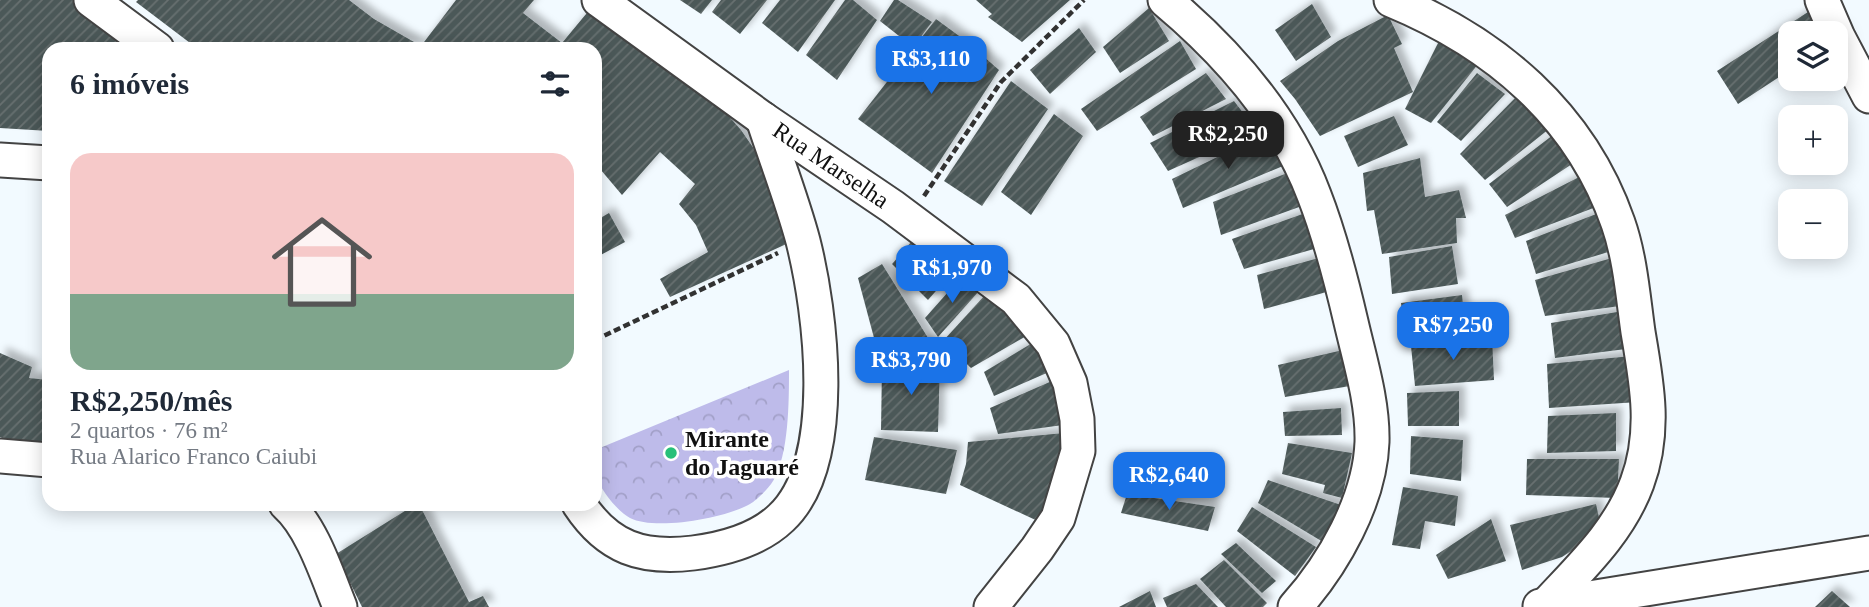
<!DOCTYPE html>
<html lang="pt">
<meta charset="utf-8">
<style>
body{margin:0;font-family:Georgia,serif;background:#f2f2f3;color:#1f2937;height:100vh;display:flex;flex-direction:column;font-size:26px;white-space:nowrap}
*{box-sizing:border-box;margin:0}
p{font-size:23px;color:#747a83}
.icon{flex:none;width:38px;height:38px;fill:none;stroke:currentColor;stroke-width:2;stroke-linecap:round;stroke-linejoin:round}
.map{position:relative;flex:1;overflow:hidden}
.panel{position:absolute;left:42px;top:42px;width:560px;height:469px;display:flex;flex-direction:column;background:#fff;border-radius:21px;box-shadow:0 4px 18px #0003}
.panel>*{flex:none}
.fabs{position:absolute;left:1778px;top:21px;display:grid;gap:14px}
.fabs a{display:grid;place-items:center;width:70px;height:70px;border-radius:14px;background:#fff;box-shadow:0 4px 18px #0003;font-size:35px}
.price{position:absolute;translate:-50% -60px;padding:0 16px;border-radius:14px;background:#1a73e8;color:#fff;font-size:23px;line-height:46px;filter:drop-shadow(0 2px 4px #0008)}
.price::after{content:'';position:absolute;left:50%;top:42px;width:21px;height:16px;margin-left:-10px;background:inherit;clip-path:polygon(0 0,100% 0,50% 100%)}
.price.on{background:#222;color:#fff}
ul{padding:0;list-style:none}
li{display:grid;align-content:center;gap:14px;height:371px;padding:0 28px}
li span{display:grid;place-items:center;height:217px;border-radius:21px;color:#555}
li>.icon{margin-inline-start:auto}
span .icon{width:126px;height:126px;fill:#fffc;stroke-width:1}
li b{font-size:30px}
h2{display:flex;justify-content:space-between;align-items:center;height:84px;padding:0 28px;font-size:30px}
.map>svg:first-child{display:block}
.park{fill:url(#park-crowns)}
.building{fill:url(#building-hatch);filter:url(#shadow)}
.lines{fill:none;stroke-linecap:round;stroke-linejoin:round}
.minor-casing{stroke:#434343;stroke-width:37}
.path{stroke:#323232;stroke-width:4.5;stroke-dasharray:7 3.5;stroke-linecap:butt}
.minor{stroke:#fff;stroke-width:33}
.poi-dot{fill:#27c079;stroke:#fff;stroke-width:2.5}
.labels{text-anchor:middle;stroke-width:7;stroke-linejoin:round;paint-order:stroke}
.street-label{font-size:24px;fill:#101010;stroke:#fff}
.poi-label{font-size:24px;font-weight:bold;fill:#101010;stroke:#fff;text-anchor:start}
</style>
<div class="map">
<svg width="1869" height="607" viewBox="0 0 1869 607">
<defs>
<pattern id="park-crowns" width="20" height="18" patternUnits="userSpaceOnUse" patternTransform="scale(1.75)"><rect width="20" height="18" fill="#bebbea"/><path d="M2 6a3 3 0 1 1 6 0M12 15a3 3 0 1 1 6 0" fill="none" stroke="#a2a0c8"/></pattern>
<pattern id="building-hatch" width="6" height="6" patternUnits="userSpaceOnUse" patternTransform="scale(1.75)"><rect width="6" height="6" fill="#4c5858"/><path d="M-1 1l2-2M0 6l6-6M5 7l2-2" fill="none" stroke="#677070"/></pattern>
<filter id="shadow"><feDropShadow dx="6" dy="-6" stdDeviation="3.5" flood-color="#0004"/></filter>
</defs>
<rect width="100%" height="100%" fill="#f2faff"/>
<!-- park -->
<path class="park" d="M789,370C789,401 789,455 773,481C769,488 757,500 750,504C726,518 655,531 630,518C617,511 602,491 596,477C593,470 595,458 595,450Z"/>
<!-- building -->
<g class="building">
<polygon points="0,0 77,0 139,49 49,49 49,131 0,128"/>
<polygon points="138,0 349,0 374,19 421,46 456,0 534,0 523,13 562,43 591,8 710,95 741,130 770,172 793,241 670,297 660,279 708,252 696,225 679,204 695,184 660,152 622,195 595,163 595,49 198,49 136,2"/>
<polygon points="680,0 712,0 701,14"/>
<polygon points="721,0 767,0 740,34 712,12"/>
<polygon points="780,0 835,0 798,52 762,23"/>
<polygon points="845,0 853,0 877,20 837,80 806,55"/>
<polygon points="894,0 898,0 932,22 913,47 880,21"/>
<polygon points="976,0 1070,0 1022,42 988,17 992,14"/>
<polygon points="1312,4 1331,37 1296,61 1275,30"/>
<polygon points="1149,8 1169,41 1120,73 1103,47"/>
<polygon points="1808,12 1822,33 1790,33 1790,70 1738,104 1717,71"/>
<polygon points="1388,15 1402,44 1394,48 1413,92 1320,136 1295,99 1280,81 1338,41"/>
<polygon points="936,19 966,41 999,70 932,173 858,119"/>
<polygon points="1079,28 1096,52 1050,94 1030,70"/>
<polygon points="1443,33 1483,58 1431,123 1405,109"/>
<polygon points="1180,41 1196,69 1097,131 1081,109"/>
<polygon points="1206,73 1226,99 1153,136 1140,117"/>
<polygon points="1477,73 1505,94 1461,141 1437,122"/>
<polygon points="1011,81 1048,109 982,206 944,181"/>
<polygon points="1520,93 1554,125 1485,180 1460,154"/>
<polygon points="1234,101 1257,131 1168,171 1150,143"/>
<polygon points="1054,114 1083,136 1031,215 1001,192"/>
<polygon points="1394,116 1408,145 1358,167 1344,136"/>
<polygon points="1267,133 1283,166 1183,208 1172,179"/>
<polygon points="1553,135 1572,164 1507,207 1489,184"/>
<polygon points="1420,158 1425,197 1459,190 1466,218 1456,218 1457,243 1382,254 1374,210 1367,211 1363,173"/>
<polygon points="1290,172 1302,206 1221,235 1213,202"/>
<polygon points="1583,175 1596,207 1515,238 1505,215"/>
<polygon points="1311,211 1321,247 1244,269 1232,239"/>
<polygon points="1604,211 1615,250 1536,274 1526,241"/>
<polygon points="609,213 625,242 595,258 595,221"/>
<polygon points="912,241 951,274 928,300 892,264"/>
<polygon points="1452,246 1458,284 1392,294 1389,257"/>
<polygon points="1326,256 1334,290 1264,309 1257,275"/>
<polygon points="1619,256 1628,305 1545,316 1535,280"/>
<polygon points="882,264 935,349 881,364 858,278"/>
<polygon points="964,274 980,290 938,337 925,318"/>
<polygon points="985,295 1028,335 971,368 943,341"/>
<polygon points="1462,295 1466,331 1406,339 1401,303"/>
<polygon points="1623,311 1626,349 1555,358 1551,323"/>
<polygon points="1492,337 1494,380 1415,386 1411,346"/>
<polygon points="1034,342 1049,372 994,396 984,372"/>
<polygon points="1343,350 1350,386 1285,397 1278,365"/>
<polygon points="0,353 32,367 29,378 49,380 49,446 9,441 0,437"/>
<polygon points="1632,356 1638,402 1549,408 1547,364"/>
<polygon points="940,361 938,432 881,430 882,367"/>
<polygon points="1052,381 1063,425 998,434 990,408"/>
<polygon points="1459,391 1459,426 1408,426 1407,393"/>
<polygon points="1341,408 1342,435 1285,436 1283,412"/>
<polygon points="1616,413 1616,451 1547,453 1548,416"/>
<polygon points="1064,433 1057,483 1042,523 960,485 966,464 968,442"/>
<polygon points="1411,436 1463,440 1461,481 1410,474"/>
<polygon points="874,437 957,450 946,494 865,480"/>
<polygon points="1288,443 1352,453 1342,498 1323,493 1325,485 1282,474"/>
<polygon points="1527,459 1619,459 1617,498 1526,495"/>
<polygon points="1268,480 1341,505 1323,542 1258,503"/>
<polygon points="1403,487 1458,496 1455,526 1425,521 1420,549 1392,545"/>
<polygon points="1127,494 1215,507 1208,531 1121,513"/>
<polygon points="416,504 419,504 469,602 483,596 489,607 362,607 336,554"/>
<polygon points="1596,504 1602,531 1562,557 1522,570 1510,525"/>
<polygon points="1252,507 1316,547 1295,576 1237,531"/>
<polygon points="1491,519 1506,561 1448,579 1436,555"/>
<polygon points="1236,543 1276,581 1262,593 1221,554"/>
<polygon points="1224,560 1267,603 1263,607 1226,607 1200,579"/>
<polygon points="1196,584 1218,607 1167,607 1163,598"/>
<polygon points="1150,591 1156,607 1119,607"/>
<polygon points="1832,591 1850,607 1815,607"/>
</g>
<g class="lines">
<!-- minor casing -->
<g class="minor-casing">
<g id="minor">
<polyline points="91,0 157,49"/>
<polyline points="599,0 763,119 893,207 1016,299 1053,344 1070,383 1077,419 1078,451 1058,518 1037,549 991,607"/>
<path d="M1165,0C1227,52 1285,118 1314,195C1330,236 1341,279 1351,322C1360,361 1373,402 1372,442C1370,500 1333,565 1295,607"/>
<path d="M1391,0C1495,43 1580,114 1618,223C1630,257 1633,296 1638,332C1647,384 1656,432 1637,483C1619,532 1581,567 1546,605"/>
<polyline points="1822,0 1838,37 1869,96"/>
<polyline points="0,160 49,163"/>
<polyline points="0,456 49,460"/>
<path d="M286,504C312,527 327,575 340,607"/>
<path d="M579,504C608,548 642,559 693,553C724,549 758,540 781,518C840,463 821,312 803,241C792,200 776,159 763,119"/>
<polyline points="1540,606 1869,553"/>
</g>
</g>
<!-- path -->
<g class="path">
<polyline points="924,196 1001,82 1084,0"/>
<polyline points="595,340 778,253"/>
</g>
<!-- minor -->
<use href="#minor" class="minor"/>
</g>
<!-- markers -->
<circle class="poi-dot" cx="671" cy="453" r="7"/>
<g class="labels">
<!-- street labels -->
<g class="street-label">
<text transform="translate(831 165) rotate(34)" y="8">Rua Marselha</text>
</g>
<!-- poi labels -->
<g class="poi-label">
<text x="685" y="447">Mirante<tspan x="685" dy="28">do Jaguaré</tspan></text>
</g>
</g>
</svg>
<div class="fabs">
<a><svg class="icon" aria-label="layers" viewBox="0 0 24 24"><path d="M12 4l9 5-9 5-9-5zM3 14l9 5 9-5"/></svg></a>
<a>+</a>
<a>−</a>
</div>
<b class="price" style="left:931px;top:96px">R$3,110</b>
<b class="price on" style="left:1228px;top:171px">R$2,250</b>
<b class="price" style="left:952px;top:305px">R$1,970</b>
<b class="price" style="left:1453px;top:362px">R$7,250</b>
<b class="price" style="left:911px;top:397px">R$3,790</b>
<b class="price" style="left:1169px;top:512px">R$2,640</b>
<section class="panel">
<h2>6 imóveis<svg class="icon" aria-label="filters" viewBox="0 0 24 24"><path d="M4 7h16M4 17h16"/><circle cx="9" cy="7" r="2"/><circle cx="15" cy="17" r="2"/></svg></h2>
<ul>
<li><span style="background:linear-gradient(#f6c9c9 65%,#7fa58c 0)"><svg class="icon" aria-label="home" viewBox="0 0 24 24"><path d="M3 11l9-7 9 7M6 9v11h12V9"/></svg></span><div><b>R$2,250/mês</b><p>2 quartos · 76 m²</p><p>Rua Alarico Franco Caiubi</p></div></li>
</ul>
</section>
</div>
